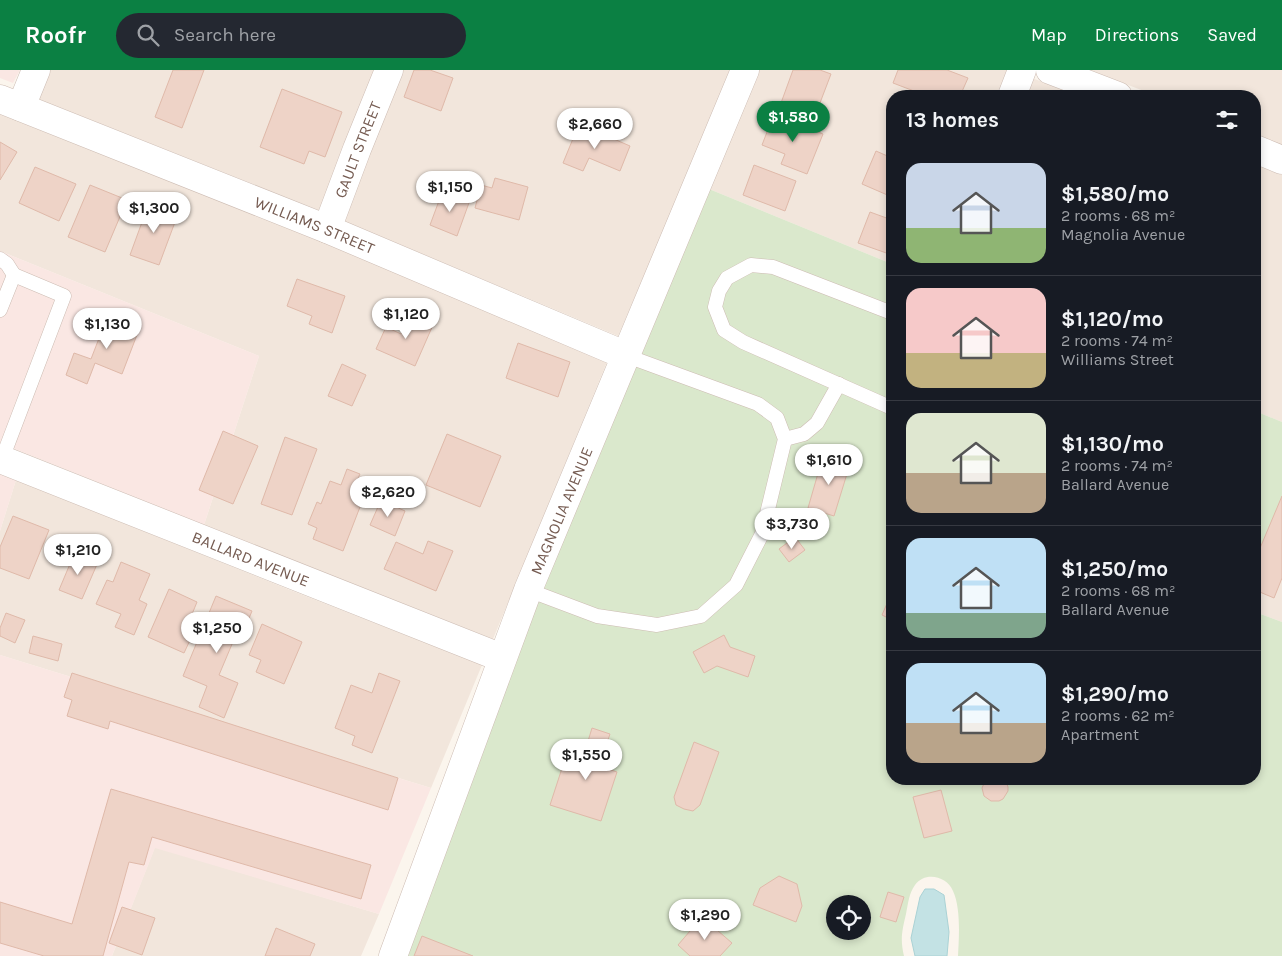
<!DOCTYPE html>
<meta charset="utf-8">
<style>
body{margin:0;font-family:Karla,sans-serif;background:#242831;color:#f1f3f6;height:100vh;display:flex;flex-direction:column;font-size:19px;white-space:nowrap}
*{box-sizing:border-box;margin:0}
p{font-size:16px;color:#9ea1a6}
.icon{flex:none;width:28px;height:28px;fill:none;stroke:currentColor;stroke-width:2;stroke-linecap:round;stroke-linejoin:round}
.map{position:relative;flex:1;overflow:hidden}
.side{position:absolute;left:886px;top:20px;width:375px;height:695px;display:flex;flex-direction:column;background:#171b24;border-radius:20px;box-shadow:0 2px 8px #0003}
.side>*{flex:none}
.fabs{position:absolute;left:826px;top:825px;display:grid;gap:10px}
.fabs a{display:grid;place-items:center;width:45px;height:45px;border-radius:50%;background:#171b24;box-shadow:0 2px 8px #0003;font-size:25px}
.price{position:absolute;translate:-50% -42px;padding:0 11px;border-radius:18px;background:#fff;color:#222;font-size:16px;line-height:32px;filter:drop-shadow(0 1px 2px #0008)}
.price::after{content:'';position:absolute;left:50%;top:30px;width:15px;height:11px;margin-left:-8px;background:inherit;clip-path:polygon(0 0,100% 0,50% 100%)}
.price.active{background:#0b8043;color:#fff}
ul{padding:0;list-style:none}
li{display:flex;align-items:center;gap:15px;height:125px;padding:0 20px}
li+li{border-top:1px solid #363941}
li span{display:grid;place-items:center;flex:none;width:140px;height:100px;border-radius:15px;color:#555}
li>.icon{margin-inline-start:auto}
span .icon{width:60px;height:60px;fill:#fffc;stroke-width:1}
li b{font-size:21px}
h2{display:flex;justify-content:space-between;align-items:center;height:60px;padding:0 20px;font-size:21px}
header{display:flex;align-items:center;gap:30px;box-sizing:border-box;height:70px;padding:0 25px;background:#0b8043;color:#fff}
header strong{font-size:24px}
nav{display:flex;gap:28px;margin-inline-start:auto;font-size:18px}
.search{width:350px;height:45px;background:#242831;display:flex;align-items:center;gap:12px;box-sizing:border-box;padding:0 18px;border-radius:28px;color:#9ea1a6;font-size:19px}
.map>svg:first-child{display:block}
.residential{fill:#f2e6dc}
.commercial{fill:#fae7e3}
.green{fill:#dae8cc;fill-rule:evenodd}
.water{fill:#c3e2e4;stroke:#aad2d5}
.building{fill:#eed3c7;stroke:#dfb9a9}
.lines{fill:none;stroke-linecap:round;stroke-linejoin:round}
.service-casing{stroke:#cdbcb3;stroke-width:15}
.minor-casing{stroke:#cdbcb3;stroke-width:29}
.service{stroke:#fff;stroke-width:14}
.minor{stroke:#fff;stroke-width:28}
.labels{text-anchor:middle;stroke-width:4;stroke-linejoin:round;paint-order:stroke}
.street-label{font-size:16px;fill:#755b51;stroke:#fef9f4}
</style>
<header>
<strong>Roofr</strong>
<div class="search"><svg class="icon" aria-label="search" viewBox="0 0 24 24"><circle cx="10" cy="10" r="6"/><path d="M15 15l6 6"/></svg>Search here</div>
<nav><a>Map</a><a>Directions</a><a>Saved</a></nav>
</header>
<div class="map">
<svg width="1282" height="886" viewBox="0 0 1282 886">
<rect width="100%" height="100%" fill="#fbf5ed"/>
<!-- residential -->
<g class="residential">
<polygon points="49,0 376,0 321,141 38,29"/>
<polygon points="402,0 732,0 618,266 344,151"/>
<polygon points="759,0 1009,0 998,26 892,26 892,194 709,119"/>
<polygon points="1089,0 1282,0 1282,75 1255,64 1255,26 1157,26"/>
<polygon points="1032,8 1079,26 1025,26"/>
<polygon points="0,44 322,172 607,292 493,569 204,455 259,286 0,181"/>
<polygon points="1255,95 1282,105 1282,352 1255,341"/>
<polygon points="16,410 290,520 482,595 431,718 0,585 0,461"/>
<polygon points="1282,437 1282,552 1255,542 1255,503"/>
<polygon points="155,777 379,844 361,886 112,886"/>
</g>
<!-- commercial -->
<g class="commercial">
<polygon points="0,0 20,0 13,13 0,8"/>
<polygon points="0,181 259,286 204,455 0,373"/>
<polygon points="0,404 16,410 0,461"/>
<polygon points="0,585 431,718 379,844 155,778 112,886 0,886"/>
</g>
<!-- green -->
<g class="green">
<path d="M709,119L892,194V709H1255V542L1282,552V886H958C959,868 961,838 953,821C947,806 925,801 915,815C909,823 908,834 906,844C902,861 900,869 904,886H406L540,525ZM835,834H862V861H835Z"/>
<polygon points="1255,341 1282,352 1282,437 1255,503"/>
</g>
<!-- water -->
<polygon class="water" points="925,819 934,819 944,825 949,862 947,886 915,886 911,868 920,827"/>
<!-- building -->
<g class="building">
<polygon points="173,0 204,0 182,58 155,47"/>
<polygon points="414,0 430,0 453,8 441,41 404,27"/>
<polygon points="793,0 820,0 831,4 815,46 781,33"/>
<polygon points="898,0 947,0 968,8 960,26 927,26 893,13"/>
<polygon points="282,19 342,42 325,87 309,81 304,94 260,77"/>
<polygon points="774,44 823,64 807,104 781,94 785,84 762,75"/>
<polygon points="579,54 630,76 620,101 589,88 583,101 563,93"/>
<polygon points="0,72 17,82 0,110"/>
<polygon points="876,81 892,88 892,127 862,114"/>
<polygon points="754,95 796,111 785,141 743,125"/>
<polygon points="35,97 76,114 59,151 19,133"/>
<polygon points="495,108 528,117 519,150 475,138 481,115 492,118"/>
<polygon points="90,115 127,130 105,182 68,167"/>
<polygon points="443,120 470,130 457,166 430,155"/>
<polygon points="149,133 178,144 159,195 130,185"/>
<polygon points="870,142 892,150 892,185 858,173"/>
<polygon points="297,209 345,226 332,263 309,254 312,246 287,236"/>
<polygon points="409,244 433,255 415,296 376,279 386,257 401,264"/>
<polygon points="108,245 140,257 122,304 95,293 87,314 66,305 74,283 91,289"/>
<polygon points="518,273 570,292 558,327 506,308"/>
<polygon points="342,294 366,305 352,336 328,326"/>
<polygon points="223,361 258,376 233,434 199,420"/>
<polygon points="447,364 501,386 480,437 426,415"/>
<polygon points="285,367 317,379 292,445 261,434"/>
<polygon points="823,386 850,394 834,446 808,438"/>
<polygon points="347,399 360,404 353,419 365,424 343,481 313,469 317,458 308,454 317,432 321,434 330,411 341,415"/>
<polygon points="1282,426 1282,508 1274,528 1255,520 1255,490"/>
<polygon points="381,430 405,441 395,466 370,455"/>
<polygon points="13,446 49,460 29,509 0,498 0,477"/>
<polygon points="795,467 805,480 789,492 779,479"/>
<polygon points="428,471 453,481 436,521 384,499 396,472 423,484"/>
<polygon points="75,482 98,492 82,529 59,520"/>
<polygon points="121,492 150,504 139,530 147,534 134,565 115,557 121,544 96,534 107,510 113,512"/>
<polygon points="169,519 197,532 190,549 198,553 184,583 148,567"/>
<polygon points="892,522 892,550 882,545"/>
<polygon points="216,526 252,541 240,570 235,567 219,605 238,613 224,648 199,637 207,616 183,606"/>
<polygon points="6,543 25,550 15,573 0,566 0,558"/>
<polygon points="262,554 302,572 284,614 256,602 261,590 249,585"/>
<polygon points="724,565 730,577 755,586 748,607 717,596 704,603 693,582"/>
<polygon points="33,566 62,574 58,591 29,583"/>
<polygon points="72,603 398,708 388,740 110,651 108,659 67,646 72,630 64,627"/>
<polygon points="379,603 400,611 372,683 352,675 355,666 335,658 351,615 372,623"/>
<polygon points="592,658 610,664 599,696 617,702 601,751 550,735 566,686 582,691"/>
<polygon points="694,672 719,682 700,735 693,741 684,739 676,735 674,727"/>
<polygon points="986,709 1005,709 1008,717 1008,721 1003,729 999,731 991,731 984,726 982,718"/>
<polygon points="111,719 371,795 361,829 152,767 144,795 129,792 103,886 44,886 0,873 0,832 72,854"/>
<polygon points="941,720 952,761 924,768 913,727"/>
<polygon points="779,806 797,814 802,836 796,852 753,835 760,818"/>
<polygon points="888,822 904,827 896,852 880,847"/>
<polygon points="122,837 155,848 142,885 109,873"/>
<polygon points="702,847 732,873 720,886 690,886 678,875"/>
<polygon points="276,858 315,874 310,886 265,886"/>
<polygon points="422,866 473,886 414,886"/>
</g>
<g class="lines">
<!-- service casing -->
<g class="service-casing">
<g id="service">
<polyline points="0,189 7,194 14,205"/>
<polyline points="0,240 14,205 64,226 2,389"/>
<polyline points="892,243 773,197 751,195 727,208 719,221 715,237 724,260 743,272 892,338"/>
<polyline points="785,369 804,364 817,353 839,314"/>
<polyline points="528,520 597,546 657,555 701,546 736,515 762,464 785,369 777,348 758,334 627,286"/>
</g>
</g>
<!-- minor casing -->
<g class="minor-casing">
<g id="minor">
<polyline points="1050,0 1118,26"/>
<polyline points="1012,26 1022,0"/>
<path id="s1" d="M0,29L327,159L627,286"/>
<polyline points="21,37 36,0"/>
<polyline points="1255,79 1282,90"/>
<path id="s2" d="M327,159L357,79L389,0"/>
<path id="s3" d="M0,389L502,588"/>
<path id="s4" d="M393,886L528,520L745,0"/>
</g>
</g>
<!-- service -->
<use href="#service" class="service"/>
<!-- minor -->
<use href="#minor" class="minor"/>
</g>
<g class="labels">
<!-- street labels -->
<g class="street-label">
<text dy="6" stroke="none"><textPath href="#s2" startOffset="85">GAULT STREET</textPath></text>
<text dy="6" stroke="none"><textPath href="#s1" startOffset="339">WILLIAMS STREET</textPath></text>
<text dy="6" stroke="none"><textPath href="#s4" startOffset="476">MAGNOLIA AVENUE</textPath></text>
<text dy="6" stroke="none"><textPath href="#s3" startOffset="270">BALLARD AVENUE</textPath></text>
</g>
</g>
</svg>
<div class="fabs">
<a><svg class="icon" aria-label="locate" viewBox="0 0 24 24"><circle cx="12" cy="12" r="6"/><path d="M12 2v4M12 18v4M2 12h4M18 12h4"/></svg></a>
</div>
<b class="price active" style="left:793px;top:73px">$1,580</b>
<b class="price" style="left:595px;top:80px">$2,660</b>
<b class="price" style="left:450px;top:143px">$1,150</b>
<b class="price" style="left:154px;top:164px">$1,300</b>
<b class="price" style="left:406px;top:270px">$1,120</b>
<b class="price" style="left:107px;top:280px">$1,130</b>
<b class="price" style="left:829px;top:416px">$1,610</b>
<b class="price" style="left:388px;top:448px">$2,620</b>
<b class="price" style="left:792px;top:480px">$3,730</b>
<b class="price" style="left:78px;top:506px">$1,210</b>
<b class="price" style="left:217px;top:584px">$1,250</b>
<b class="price" style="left:586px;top:711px">$1,550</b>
<b class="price" style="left:705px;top:871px">$1,290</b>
<section class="side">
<h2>13 homes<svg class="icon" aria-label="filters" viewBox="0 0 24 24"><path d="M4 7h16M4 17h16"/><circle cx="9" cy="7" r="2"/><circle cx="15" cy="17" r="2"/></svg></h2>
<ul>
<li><span style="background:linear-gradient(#c9d6e8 65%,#8fb573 0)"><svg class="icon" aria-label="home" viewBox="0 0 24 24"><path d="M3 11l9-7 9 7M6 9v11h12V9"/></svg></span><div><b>$1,580/mo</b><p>2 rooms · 68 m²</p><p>Magnolia Avenue</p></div></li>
<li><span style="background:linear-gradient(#f6c9c9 65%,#c2b280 0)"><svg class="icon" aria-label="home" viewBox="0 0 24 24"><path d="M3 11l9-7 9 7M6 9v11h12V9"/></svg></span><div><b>$1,120/mo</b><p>2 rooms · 74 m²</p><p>Williams Street</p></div></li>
<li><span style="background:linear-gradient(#dfe7d0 60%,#b9a48a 0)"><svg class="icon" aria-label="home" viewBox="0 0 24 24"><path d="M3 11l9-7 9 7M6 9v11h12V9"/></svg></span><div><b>$1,130/mo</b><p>2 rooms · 74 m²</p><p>Ballard Avenue</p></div></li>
<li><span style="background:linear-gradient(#bfe0f5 75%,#7fa58c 0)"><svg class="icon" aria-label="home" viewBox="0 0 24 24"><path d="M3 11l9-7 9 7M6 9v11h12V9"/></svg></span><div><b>$1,250/mo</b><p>2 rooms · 68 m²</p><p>Ballard Avenue</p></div></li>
<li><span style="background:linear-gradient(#bfe0f5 60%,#b9a48a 0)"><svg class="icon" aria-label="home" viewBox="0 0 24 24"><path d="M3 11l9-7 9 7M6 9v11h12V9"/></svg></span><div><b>$1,290/mo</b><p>2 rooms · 62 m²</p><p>Apartment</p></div></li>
</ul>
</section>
</div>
